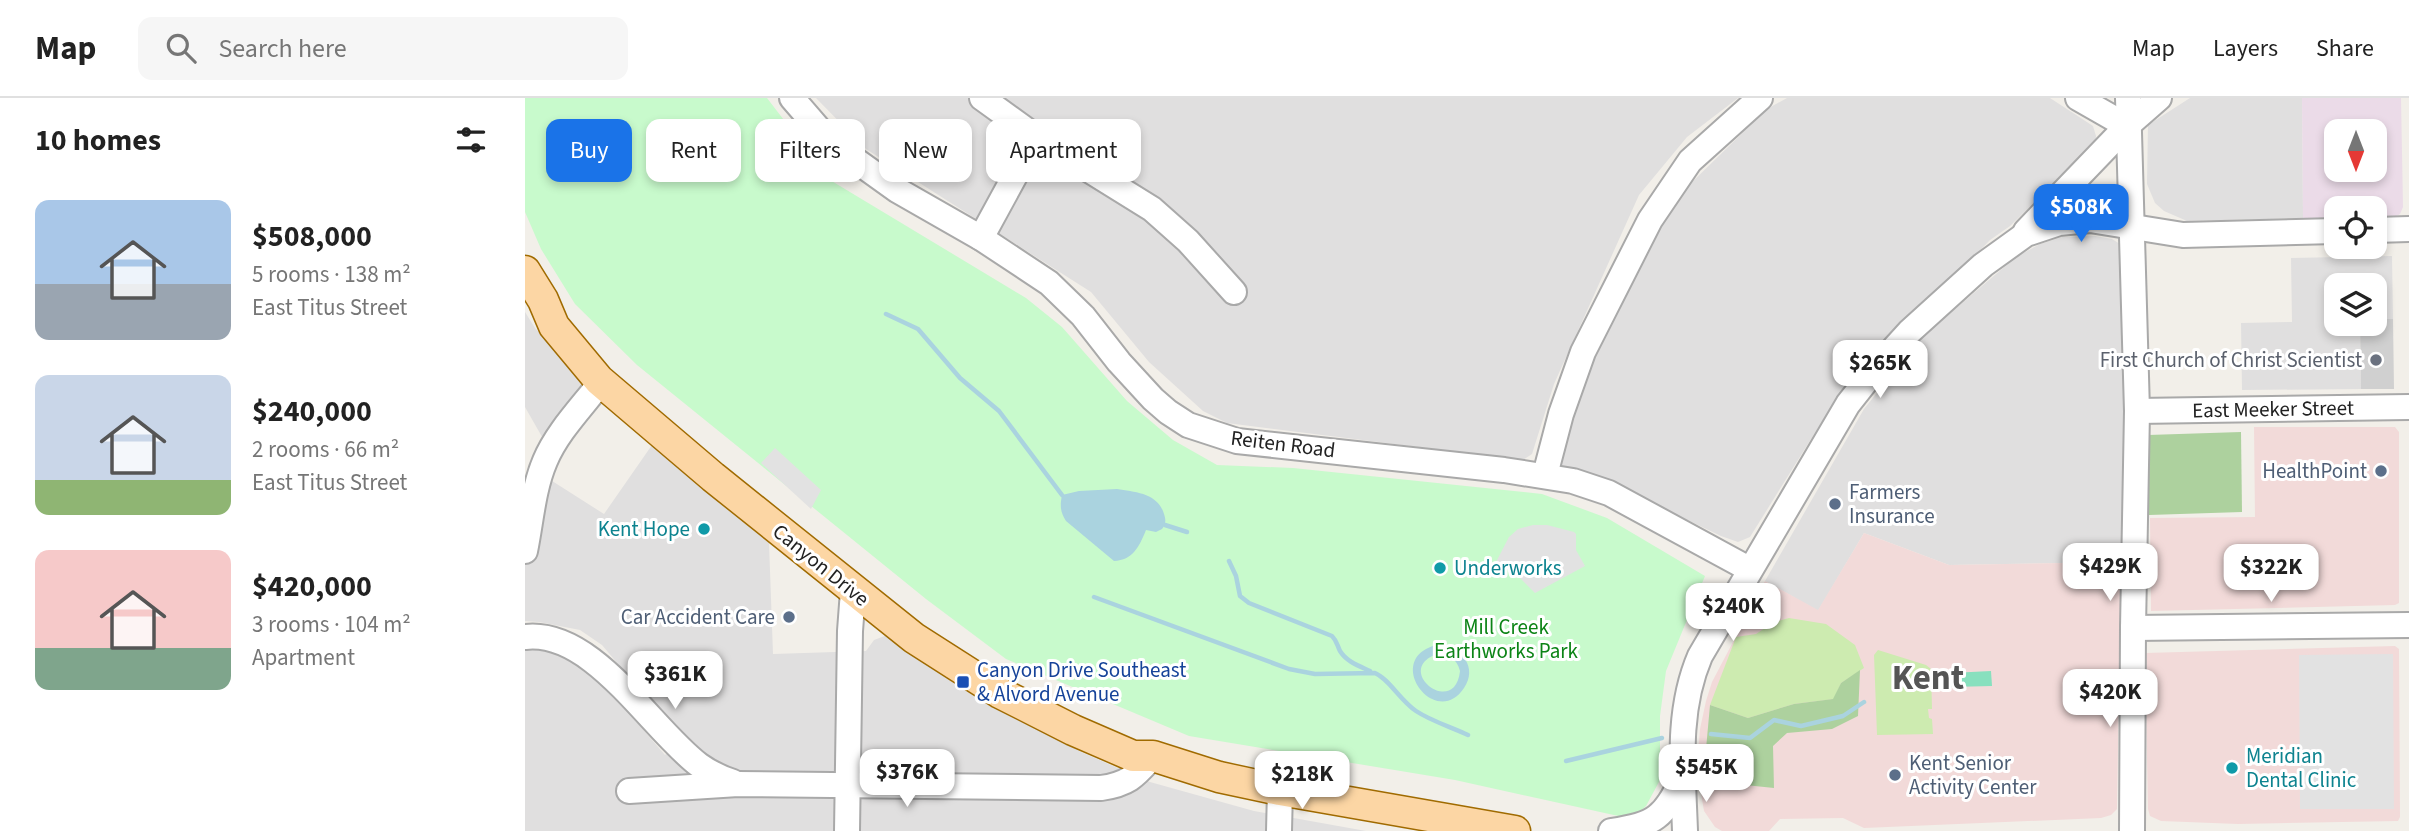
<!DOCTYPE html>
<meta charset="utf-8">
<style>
body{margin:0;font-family:"Source Sans 3",sans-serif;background:#f6f6f6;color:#222;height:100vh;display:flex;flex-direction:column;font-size:26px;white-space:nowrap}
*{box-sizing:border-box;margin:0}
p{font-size:23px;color:#767676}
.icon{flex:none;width:38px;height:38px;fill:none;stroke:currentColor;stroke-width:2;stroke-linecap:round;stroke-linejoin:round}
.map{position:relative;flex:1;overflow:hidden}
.side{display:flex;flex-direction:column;background:#fff;width:525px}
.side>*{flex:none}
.top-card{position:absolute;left:21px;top:21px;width:665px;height:63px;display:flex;gap:14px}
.needle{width:46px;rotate:180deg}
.fabs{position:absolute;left:1799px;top:21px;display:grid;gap:14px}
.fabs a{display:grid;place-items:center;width:63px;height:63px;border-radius:14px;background:#fff;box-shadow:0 4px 10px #0003;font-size:35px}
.price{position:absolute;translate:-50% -60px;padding:0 16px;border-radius:14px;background:#fff;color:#222;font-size:23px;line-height:46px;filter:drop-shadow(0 2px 4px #0008)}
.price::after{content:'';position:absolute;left:50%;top:42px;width:21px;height:16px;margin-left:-10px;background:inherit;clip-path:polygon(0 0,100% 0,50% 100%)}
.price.active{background:#1a73e8;color:#fff}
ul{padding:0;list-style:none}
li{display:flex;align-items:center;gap:21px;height:175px;padding:0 35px}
li span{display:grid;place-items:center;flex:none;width:196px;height:140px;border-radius:14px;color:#555}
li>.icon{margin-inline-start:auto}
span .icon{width:84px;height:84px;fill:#fffc;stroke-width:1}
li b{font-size:30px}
h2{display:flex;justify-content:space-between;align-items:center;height:84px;padding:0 35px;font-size:30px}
.tag{padding:0 24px;border-radius:14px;background:#fff;box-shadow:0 4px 10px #0003;font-size:24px;line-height:63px}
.tag.active{background:#1a73e8;color:#fff}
header{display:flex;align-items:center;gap:42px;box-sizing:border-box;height:98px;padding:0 35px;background:#fff;border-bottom:2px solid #e0e0e0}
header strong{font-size:33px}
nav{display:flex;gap:38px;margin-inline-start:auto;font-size:24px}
.search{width:490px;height:63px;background:#f6f6f6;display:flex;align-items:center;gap:18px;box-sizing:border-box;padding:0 24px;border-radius:14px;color:#767676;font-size:26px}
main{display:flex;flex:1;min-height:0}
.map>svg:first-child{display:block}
.residential{fill:#e0dfdf}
.commercial{fill:#f2dad9}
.industrial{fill:#ebdbe8;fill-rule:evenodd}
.religious{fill:#d0d0d0}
.grass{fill:#cdebb0}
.forest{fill:#add19e}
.park{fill:#c8facc}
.pitch{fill:#88e0be}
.parking{fill:#e2e2e2}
.water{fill:#aad3df;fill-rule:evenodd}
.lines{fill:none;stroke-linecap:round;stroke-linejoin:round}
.stream{stroke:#aad3df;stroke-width:4.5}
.minor-casing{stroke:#a9a9a9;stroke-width:28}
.major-casing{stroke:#a06b00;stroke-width:33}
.minor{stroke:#fff;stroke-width:24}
.major{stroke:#fcd6a4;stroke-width:30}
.worship-dot{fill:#6b7280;stroke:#fff;stroke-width:2.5}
.service-dot{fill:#5c6f8a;stroke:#fff;stroke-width:2.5}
.culture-dot{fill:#0f9aa8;stroke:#fff;stroke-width:2.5}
.transit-dot{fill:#1a4fb4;stroke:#fff;stroke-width:2.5}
.labels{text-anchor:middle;stroke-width:6;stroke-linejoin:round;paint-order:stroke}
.worship-label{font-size:21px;fill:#5b616d;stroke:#fff;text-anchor:end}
.street-label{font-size:21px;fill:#222;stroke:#fff}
.service-label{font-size:21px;fill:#4e5e75;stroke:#fff;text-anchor:end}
.culture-label{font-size:21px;fill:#0d838f;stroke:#fff;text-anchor:start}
.park-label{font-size:21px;fill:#0c8416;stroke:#fff}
.transit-label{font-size:21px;fill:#164399;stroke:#fff;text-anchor:start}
.town-label{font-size:35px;font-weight:bold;fill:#555;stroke:#fff}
</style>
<header>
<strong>Map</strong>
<div class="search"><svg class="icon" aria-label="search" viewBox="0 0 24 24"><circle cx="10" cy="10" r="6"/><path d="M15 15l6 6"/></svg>Search here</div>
<nav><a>Map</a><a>Layers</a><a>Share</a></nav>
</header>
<main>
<section class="side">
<h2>10 homes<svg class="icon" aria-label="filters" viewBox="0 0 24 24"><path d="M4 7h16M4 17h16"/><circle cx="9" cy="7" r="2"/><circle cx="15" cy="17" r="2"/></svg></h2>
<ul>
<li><span style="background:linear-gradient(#a9c7e8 60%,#9aa5b1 0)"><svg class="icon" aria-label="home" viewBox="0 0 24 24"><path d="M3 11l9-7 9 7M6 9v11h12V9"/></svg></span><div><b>$508,000</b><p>5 rooms · 138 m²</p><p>East Titus Street</p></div></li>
<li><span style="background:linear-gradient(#c9d6e8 75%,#8fb573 0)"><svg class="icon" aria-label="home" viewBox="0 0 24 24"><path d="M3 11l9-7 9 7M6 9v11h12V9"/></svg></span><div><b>$240,000</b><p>2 rooms · 66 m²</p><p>East Titus Street</p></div></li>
<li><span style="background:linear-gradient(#f6c9c9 70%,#7fa58c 0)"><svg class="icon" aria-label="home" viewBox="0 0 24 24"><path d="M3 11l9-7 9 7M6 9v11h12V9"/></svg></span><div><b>$420,000</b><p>3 rooms · 104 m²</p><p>Apartment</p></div></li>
</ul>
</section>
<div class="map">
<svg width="1884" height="733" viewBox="0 0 1884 733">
<rect width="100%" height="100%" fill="#f2efe9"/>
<!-- residential -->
<g class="residential">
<polygon points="291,0 1213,0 1162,39 1114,97 1029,286 1007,356 998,362 702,325 678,313 624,264 566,194 341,51"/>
<polygon points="1262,0 1525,0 1568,28 1571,38 1570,46 1485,128 1465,142 1311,301 1225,439 1213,444 1196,438 1081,383 1038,369 1035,361 1059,277 1122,151 1162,89 1242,11"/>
<polygon points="1665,0 1777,0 1778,120 1662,123 1639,113 1630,105 1622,86 1623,27"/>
<polygon points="1570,138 1587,141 1595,146 1599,152 1600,320 1596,464 1424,467 1339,435 1293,513 1240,483 1339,311 1396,240 1491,159 1515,146 1537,139"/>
<polygon points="1867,158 1868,221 1850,221 1850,187 1811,187 1811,226 1835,226 1836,291 1717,292 1716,225 1767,224 1766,160"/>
<polygon points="0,214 10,230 62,288 20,344 0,309"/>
<polygon points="127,347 244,445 248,556 341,553 349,542 365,536 466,606 556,654 625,684 729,713 841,733 0,733 0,552 18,551 47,563 78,585 140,657 157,642 77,547 55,532 14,524 0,523 0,383 24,381 79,416"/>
</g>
<!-- commercial -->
<g class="commercial">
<polygon points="1729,329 1870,329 1874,334 1874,505 1870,507 1626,513 1625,420 1730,419"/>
<polygon points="1339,435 1424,467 1596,464 1592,711 1586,717 1576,720 1339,730 1318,720 1255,721 1244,733 1197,733 1190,729 1179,713 1172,671 1175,631 1181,603 1187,584 1240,483 1293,512"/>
<polygon points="1870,548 1874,551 1875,719 1873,723 1713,726 1636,723 1625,718 1623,711 1620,555"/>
</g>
<!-- industrial -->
<path class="industrial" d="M1777,0H1876L1878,109L1875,116L1870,119L1850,120V110H1811V120H1778ZM1811,33H1850V72H1811Z"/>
<!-- religious -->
<polygon class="religious" points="1850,221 1868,221 1869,291 1836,291 1835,226 1850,226"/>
<!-- grass -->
<g class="grass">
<polygon points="1264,520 1301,526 1330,547 1339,570 1316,585 1309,601 1269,606 1223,620 1185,607 1211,539 1231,536 1249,524"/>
<polygon points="1353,552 1401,567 1406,571 1407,611 1403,611 1404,620 1407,621 1408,636 1352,637 1349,557"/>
</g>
<!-- forest -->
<g class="forest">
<polygon points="1716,334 1717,414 1624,417 1623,337"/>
<polygon points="1335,572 1333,618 1307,631 1262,635 1248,648 1249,690 1201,685 1181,651 1185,607 1223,620 1269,606 1308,601 1316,585"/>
</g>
<!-- park -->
<polygon class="park" points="0,0 242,0 305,82 501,200 537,229 602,303 648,342 692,367 768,370 1017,396 1082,420 1180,478 1141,573 1135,618 1135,682 1121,708 1107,721 930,682 664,638 481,561 401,501 112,267 50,206 16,151 0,114"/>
<!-- pitch -->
<polygon class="pitch" points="1466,573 1467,588 1426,589 1426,575"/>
<!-- parking -->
<g class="parking">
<polygon points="250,350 296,392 286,411 236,365"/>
<polygon points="1008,427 1022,427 1049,434 1051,436 1051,452 1060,468 1010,495 990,475 971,464 984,439 993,431"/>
<polygon points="1868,556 1869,711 1775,711 1774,557"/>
</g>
<!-- water -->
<g class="water">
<path d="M592,391C610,394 633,395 639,416C641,422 641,426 637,431L631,434L621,432C614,449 608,462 589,463L541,423C535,414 535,407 537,397L554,393Z"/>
<path d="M916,546C937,550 953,570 939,590C910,634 854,557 916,546ZM912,556C924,556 932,561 935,573C930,621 867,572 912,556Z"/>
</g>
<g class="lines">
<!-- stream -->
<g class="stream">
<polyline points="361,216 393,231 435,280 474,313 537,397"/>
<polyline points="640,427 662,434"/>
<path d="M704,463L711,478L715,498L724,505L807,538C812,543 812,547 815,553C822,564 834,568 845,573"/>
<path d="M569,499L764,571L790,576L850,575C864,581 875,602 891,613C906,623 926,629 943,637"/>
<polyline points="1186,636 1225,640 1249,622 1276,628 1318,618 1339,604"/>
<polyline points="1041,663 1137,640"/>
</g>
<!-- minor casing -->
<g class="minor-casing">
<g id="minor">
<polyline points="267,0 305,44 372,92 456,140 524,185 558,218 594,264 628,301 643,314 663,327 712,343 979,372 1048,383 1084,395 1224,471"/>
<polyline points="457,0 511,39 627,111 663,143 709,194"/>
<polyline points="1553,0 1602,28"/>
<polyline points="1603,0 1612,313 1608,530 1607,733"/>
<polyline points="1850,132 1884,131"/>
<polyline points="1501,133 1602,28 1634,0"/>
<polyline points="456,140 511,39"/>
<polyline points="1612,313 1884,309"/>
<polyline points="1020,377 1036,316 1058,254 1125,122 1165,63 1235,0"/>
<path d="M0,453C6,424 8,391 20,363C32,334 57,309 76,284"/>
<polyline points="1608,530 1884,527"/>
<path d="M0,539C68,531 125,630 174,667C185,675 196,680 208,684"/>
<path d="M104,693L213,686L576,690C604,686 610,678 628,658"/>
<polyline points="322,733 325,533 328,493"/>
<polyline points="754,733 755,692"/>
<path d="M1086,733C1131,726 1138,720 1158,680"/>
<path d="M1160,733C1158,673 1151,614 1175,558L1323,306L1353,268L1384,234L1458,167L1501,136L1534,125L1565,122L1658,137L1811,133"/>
</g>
</g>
<!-- major casing -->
<g class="major-casing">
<polyline id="major" points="0,173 18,202 29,228 74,282 188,379 389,540 475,595 548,632 608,658 628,658 694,679 755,692 990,733"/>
</g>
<!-- minor -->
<use href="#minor" class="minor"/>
<!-- major -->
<use href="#major" class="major"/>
</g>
<!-- markers -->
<circle class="worship-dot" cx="1851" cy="262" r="7"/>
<g class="service-dot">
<circle cx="1856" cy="373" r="7"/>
<circle cx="1310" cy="406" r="7"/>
<circle cx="264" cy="519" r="7"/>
<circle cx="1370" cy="677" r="7"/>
</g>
<g class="culture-dot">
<circle cx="179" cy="431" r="7"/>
<circle cx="915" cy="470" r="7"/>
<circle cx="1707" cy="670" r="7"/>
</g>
<rect class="transit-dot" x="431" y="577" width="14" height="14" rx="3.5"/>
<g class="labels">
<!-- worship labels -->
<g class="worship-label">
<text x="1837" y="269">First Church of Christ Scientist</text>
</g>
<!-- street labels -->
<g class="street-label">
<text transform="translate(1748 311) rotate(-1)" y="7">East Meeker Street</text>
<text transform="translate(758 346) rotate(7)" y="7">Reiten Road</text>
<text transform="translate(296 467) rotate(39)" y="7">Canyon Drive</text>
</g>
<!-- service labels -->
<g class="service-label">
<text x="1842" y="380">HealthPoint</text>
<text x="1324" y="401" text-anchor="start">Farmers<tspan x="1324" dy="24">Insurance</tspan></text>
<text x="250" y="526">Car Accident Care</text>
<text x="1384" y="672" text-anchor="start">Kent Senior<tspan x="1384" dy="24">Activity Center</tspan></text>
</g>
<!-- culture labels -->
<g class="culture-label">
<text x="165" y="438" text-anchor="end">Kent Hope</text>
<text x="929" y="477">Underworks</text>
<text x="1721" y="665">Meridian<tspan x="1721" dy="24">Dental Clinic</tspan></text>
</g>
<!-- park labels -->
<g class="park-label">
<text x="981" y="536">Mill Creek<tspan x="981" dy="24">Earthworks Park</tspan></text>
</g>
<!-- transit labels -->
<g class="transit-label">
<text x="452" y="579">Canyon Drive Southeast<tspan x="452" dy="24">&amp; Alvord Avenue</tspan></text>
</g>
<!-- town labels -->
<g class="town-label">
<text x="1403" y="591">Kent</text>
</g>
</g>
</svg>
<div class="fabs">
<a><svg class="needle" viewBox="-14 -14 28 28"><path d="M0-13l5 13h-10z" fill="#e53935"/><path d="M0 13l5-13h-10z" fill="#767676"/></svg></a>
<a><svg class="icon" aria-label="locate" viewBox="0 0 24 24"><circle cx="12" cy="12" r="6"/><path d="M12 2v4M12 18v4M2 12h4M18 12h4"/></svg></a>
<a><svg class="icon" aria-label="layers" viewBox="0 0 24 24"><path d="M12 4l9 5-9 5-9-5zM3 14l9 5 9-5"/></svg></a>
</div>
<b class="price active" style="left:1556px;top:146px">$508K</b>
<b class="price" style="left:1355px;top:302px">$265K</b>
<b class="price" style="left:1585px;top:505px">$429K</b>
<b class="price" style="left:1746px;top:506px">$322K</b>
<b class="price" style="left:1208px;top:545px">$240K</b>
<b class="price" style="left:150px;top:613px">$361K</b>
<b class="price" style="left:1585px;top:631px">$420K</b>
<b class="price" style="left:1181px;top:706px">$545K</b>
<b class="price" style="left:382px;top:711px">$376K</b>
<b class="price" style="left:777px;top:713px">$218K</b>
<div class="top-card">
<a class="tag active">Buy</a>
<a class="tag">Rent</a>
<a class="tag">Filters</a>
<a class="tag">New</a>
<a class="tag">Apartment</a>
</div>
</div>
</main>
